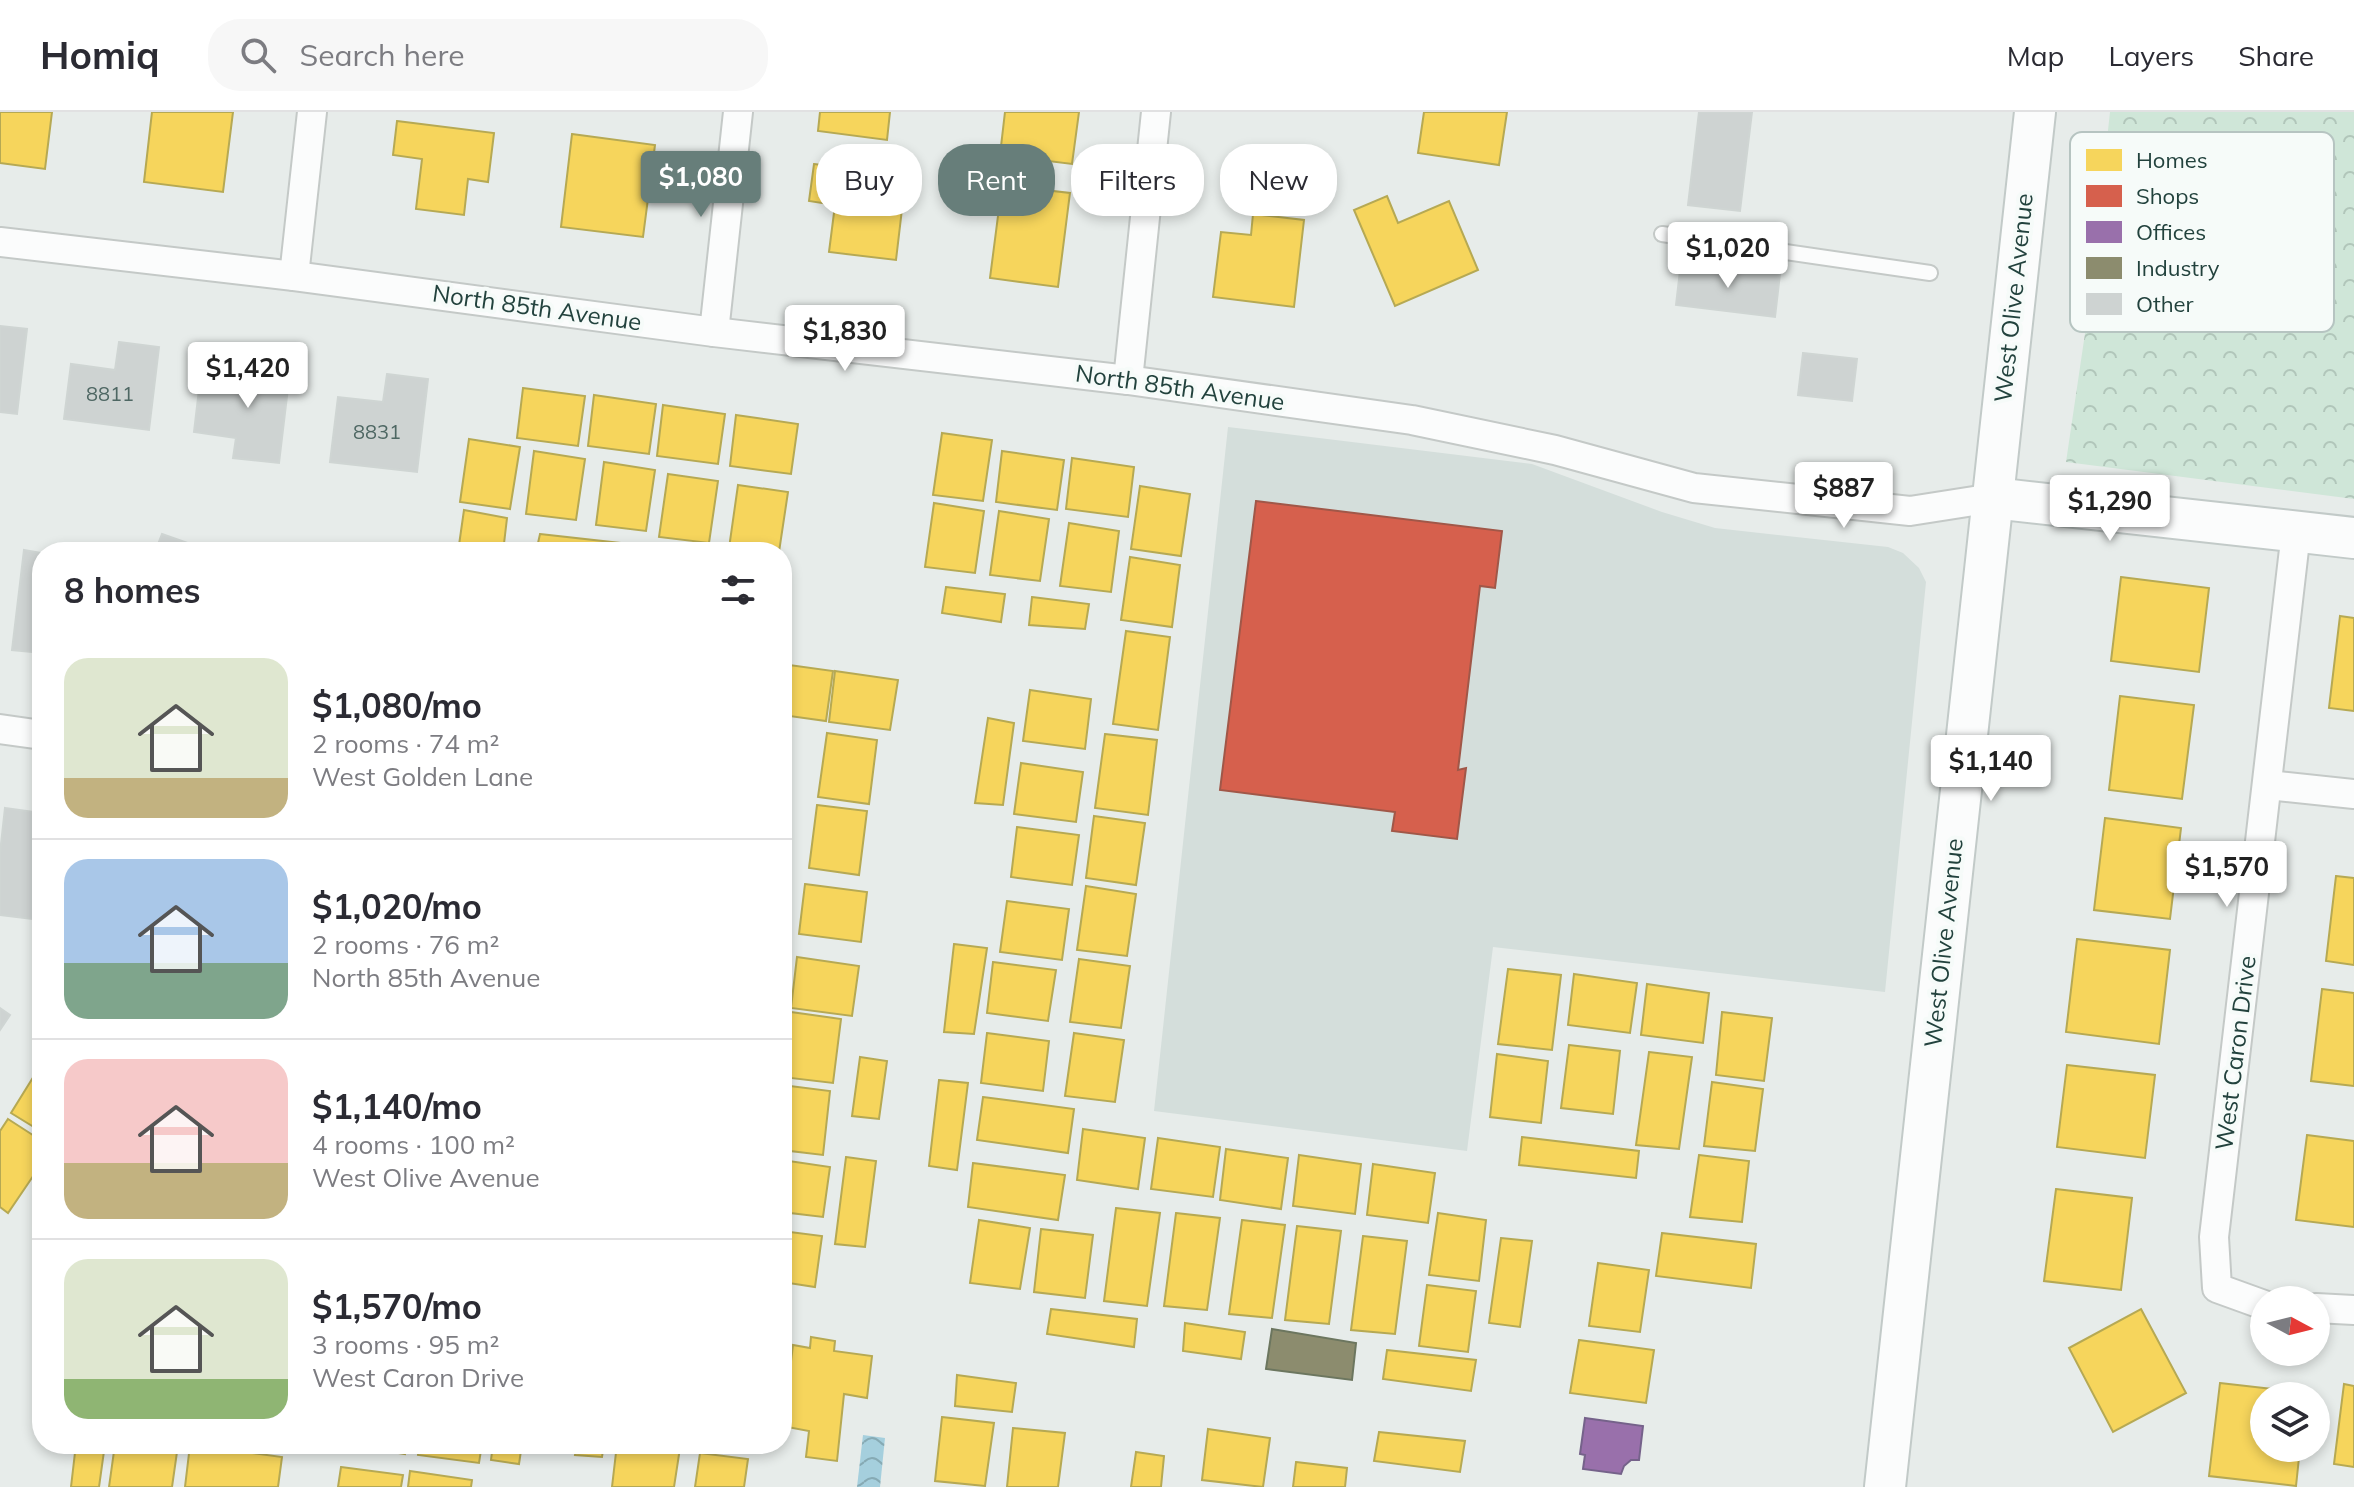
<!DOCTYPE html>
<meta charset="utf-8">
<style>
body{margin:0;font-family:Mulish,sans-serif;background:#f7f7f7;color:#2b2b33;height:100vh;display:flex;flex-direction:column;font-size:30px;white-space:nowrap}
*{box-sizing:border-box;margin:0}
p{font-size:26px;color:#7c7c81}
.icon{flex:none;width:44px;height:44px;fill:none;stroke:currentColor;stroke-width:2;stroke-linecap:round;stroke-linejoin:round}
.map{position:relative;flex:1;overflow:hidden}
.details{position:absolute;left:32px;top:430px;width:760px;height:912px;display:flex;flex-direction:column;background:#fff;border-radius:32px;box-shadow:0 4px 12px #0003}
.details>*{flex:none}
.banner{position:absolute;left:816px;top:32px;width:760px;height:72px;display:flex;gap:16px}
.needle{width:52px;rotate:97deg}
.buttons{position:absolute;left:2250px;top:1174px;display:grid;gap:16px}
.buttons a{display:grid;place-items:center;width:80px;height:80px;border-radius:50%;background:#fff;box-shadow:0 4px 12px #0003;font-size:40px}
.price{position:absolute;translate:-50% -68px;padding:0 18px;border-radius:8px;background:#fff;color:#222;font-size:26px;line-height:52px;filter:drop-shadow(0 2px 4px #0008)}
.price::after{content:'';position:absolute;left:50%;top:48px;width:24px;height:18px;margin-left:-12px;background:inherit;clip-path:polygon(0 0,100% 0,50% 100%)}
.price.current{background:#677e7a;color:#fff}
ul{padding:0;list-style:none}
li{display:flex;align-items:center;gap:24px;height:200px;padding:0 32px}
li+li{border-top:2px solid #e1e1e2}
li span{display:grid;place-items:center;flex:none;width:224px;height:160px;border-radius:24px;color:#555}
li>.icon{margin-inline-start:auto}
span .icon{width:96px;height:96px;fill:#fffc;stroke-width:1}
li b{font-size:34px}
h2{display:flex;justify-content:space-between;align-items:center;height:96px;padding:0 32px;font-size:34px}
.pill{padding:0 28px;border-radius:32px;background:#fff;box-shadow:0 4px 12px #0003;font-size:28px;line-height:72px}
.pill.current{background:#677e7a;color:#fff}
header{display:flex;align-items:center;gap:48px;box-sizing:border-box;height:112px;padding:0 40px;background:#fff;border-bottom:2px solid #e1e1e2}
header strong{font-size:38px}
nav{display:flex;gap:44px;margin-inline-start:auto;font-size:28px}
.search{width:560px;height:72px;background:#f7f7f7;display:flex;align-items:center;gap:20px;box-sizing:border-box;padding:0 28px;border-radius:32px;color:#7c7c81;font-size:30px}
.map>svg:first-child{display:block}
.built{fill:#d4dedb}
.park{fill:url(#park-crowns)}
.water{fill:url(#water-waves)}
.homes{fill:#f6d55c;stroke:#b6a953;stroke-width:2}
.shops{fill:#d6604d;stroke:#a05748;stroke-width:2}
.offices{fill:#9970ab;stroke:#75628a;stroke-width:2}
.industry{fill:#8c8c6e;stroke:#6c765f;stroke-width:2}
.building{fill:#ced3d2;stroke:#cfd5d3;stroke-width:2}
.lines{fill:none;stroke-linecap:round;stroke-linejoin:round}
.lane-casing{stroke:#c4c9c7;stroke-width:18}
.street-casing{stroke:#c4c9c7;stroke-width:32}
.secondary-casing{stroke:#c2cac8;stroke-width:44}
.lane{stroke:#fbfcfc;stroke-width:14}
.street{stroke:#fbfcfc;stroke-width:28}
.secondary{stroke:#fbfcfc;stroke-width:40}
.labels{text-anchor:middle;stroke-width:8;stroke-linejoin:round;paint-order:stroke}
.number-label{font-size:20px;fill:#4e6763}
.street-label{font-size:24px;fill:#22423d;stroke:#f6fbf9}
.key{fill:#f6fbf9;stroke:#b6c4c1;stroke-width:2}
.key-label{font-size:22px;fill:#22423d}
</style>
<header>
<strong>Homiq</strong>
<div class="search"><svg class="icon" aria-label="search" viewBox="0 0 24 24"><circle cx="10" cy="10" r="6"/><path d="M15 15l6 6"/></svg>Search here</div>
<nav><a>Map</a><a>Layers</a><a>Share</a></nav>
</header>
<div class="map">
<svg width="2354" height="1375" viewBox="0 0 2354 1375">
<defs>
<pattern id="park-crowns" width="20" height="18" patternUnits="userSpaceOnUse" patternTransform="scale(2)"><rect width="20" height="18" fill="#cfe6d8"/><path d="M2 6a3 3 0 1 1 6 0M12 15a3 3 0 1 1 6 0" fill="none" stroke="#b1c6ba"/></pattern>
<pattern id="water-waves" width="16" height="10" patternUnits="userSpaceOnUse" patternTransform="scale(2)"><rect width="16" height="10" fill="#a5cfdd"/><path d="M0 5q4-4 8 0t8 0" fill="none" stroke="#86aab4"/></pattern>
</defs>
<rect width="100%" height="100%" fill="#e7ecea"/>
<!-- built -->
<polygon class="built" points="1228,315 1532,352 1662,400 1715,416 1888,435 1903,441 1919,456 1926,470 1885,880 1493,835 1467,1039 1154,999"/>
<!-- park -->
<polygon class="park" points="2110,0 2354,0 2354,387 2066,350 2088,201"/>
<!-- water -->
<polygon class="water" points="863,1323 885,1326 880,1375 857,1375"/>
<!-- homes -->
<g class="homes">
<polygon points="0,0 52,0 45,57 0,51"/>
<polygon points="152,0 233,0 223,80 144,70"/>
<polygon points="820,0 890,0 887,28 818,19"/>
<polygon points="1005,0 1079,0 1072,52 1000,43"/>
<polygon points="1424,0 1507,0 1499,53 1418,41"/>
<polygon points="397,9 494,21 488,70 468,67 464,103 416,97 422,47 393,43"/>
<polygon points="572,22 655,33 643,125 561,115"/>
<polygon points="814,52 906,63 896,148 829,140 835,93 809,89"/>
<polygon points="1002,73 1070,81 1058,175 990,166"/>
<polygon points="1387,84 1398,111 1449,89 1478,158 1395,194 1354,98"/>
<polygon points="1253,102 1304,108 1294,195 1213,185 1221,120 1251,123"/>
<polygon points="523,276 585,284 578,334 517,326"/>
<polygon points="594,283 656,292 649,342 588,334"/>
<polygon points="663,293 725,302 718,352 657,344"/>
<polygon points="736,303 798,312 791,362 730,354"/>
<polygon points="942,321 992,328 983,389 933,383"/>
<polygon points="469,327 520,335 510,397 460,390"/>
<polygon points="534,339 585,347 576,408 526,402"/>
<polygon points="1002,339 1064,348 1057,398 996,390"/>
<polygon points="1072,346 1134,355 1128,405 1066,397"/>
<polygon points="604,350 655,358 646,419 596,413"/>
<polygon points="668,362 718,369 709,431 659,425"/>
<polygon points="738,373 788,380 779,440 729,436"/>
<polygon points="1140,374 1190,382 1181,444 1131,437"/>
<polygon points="934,391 984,399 975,461 925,455"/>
<polygon points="464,398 507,406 503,440 458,440"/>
<polygon points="999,399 1049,407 1040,469 990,463"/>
<polygon points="1069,411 1119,419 1111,480 1060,474"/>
<polygon points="540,422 656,435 656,440 536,440"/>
<polygon points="1130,445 1180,453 1172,515 1121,508"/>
<polygon points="2121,465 2209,476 2199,560 2111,549"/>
<polygon points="946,475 1005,482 1001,510 942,501"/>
<polygon points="1032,485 1089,492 1085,517 1029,513"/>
<polygon points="2340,504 2354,506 2354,599 2329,596"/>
<polygon points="1126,519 1170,525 1158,618 1113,612"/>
<polygon points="782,552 833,559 826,609 782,603"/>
<polygon points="835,559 898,568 890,618 829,610"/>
<polygon points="1030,578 1091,587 1085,637 1023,629"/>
<polygon points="2120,584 2194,593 2182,687 2109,678"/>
<polygon points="988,606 1014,611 1003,693 975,691"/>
<polygon points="827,621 877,628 869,692 818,685"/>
<polygon points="1105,622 1157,628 1148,703 1095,696"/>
<polygon points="1021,651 1083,660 1076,710 1014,702"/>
<polygon points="817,693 867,699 859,763 809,756"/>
<polygon points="1094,704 1145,711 1136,773 1086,766"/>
<polygon points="2105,706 2181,716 2170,807 2094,798"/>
<polygon points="1017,715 1079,723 1072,773 1011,765"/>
<polygon points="2336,764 2354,766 2354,853 2326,849"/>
<polygon points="805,772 867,780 861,830 799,822"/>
<polygon points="1086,774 1136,782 1127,844 1077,838"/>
<polygon points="1007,789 1069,797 1062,848 1000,840"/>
<polygon points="2077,827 2170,838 2159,932 2066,920"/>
<polygon points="954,832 987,836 974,922 944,920"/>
<polygon points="797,845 859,854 852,904 791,896"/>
<polygon points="1079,847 1130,854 1121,916 1070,910"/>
<polygon points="993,850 1056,858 1048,909 987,901"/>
<polygon points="1508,857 1561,863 1552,938 1498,932"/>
<polygon points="1574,862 1637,871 1630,921 1568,913"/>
<polygon points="1647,872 1709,881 1703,931 1641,923"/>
<polygon points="2322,877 2354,881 2354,974 2311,969"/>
<polygon points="791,900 841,907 833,971 782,965"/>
<polygon points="1722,900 1772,906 1764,969 1716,963"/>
<polygon points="987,921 1049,929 1043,979 981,971"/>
<polygon points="1074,921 1124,928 1115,990 1065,984"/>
<polygon points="1569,933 1620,939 1613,1002 1561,996"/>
<polygon points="1649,940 1692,945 1679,1037 1636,1033"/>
<polygon points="1497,942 1548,949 1541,1011 1490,1005"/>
<polygon points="860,945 887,949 879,1007 852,1004"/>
<polygon points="42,951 42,1020 11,1001"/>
<polygon points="2067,953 2155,963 2145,1046 2057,1035"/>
<polygon points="939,968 968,971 957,1058 929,1054"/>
<polygon points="1712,970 1763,977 1755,1039 1704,1034"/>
<polygon points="782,973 830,979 823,1043 782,1038"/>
<polygon points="983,985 1074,997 1068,1041 977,1028"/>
<polygon points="8,1007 42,1029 42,1051 8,1101 0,1095 0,1019"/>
<polygon points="1083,1017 1145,1026 1138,1077 1077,1068"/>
<polygon points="2307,1023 2354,1029 2354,1115 2296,1108"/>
<polygon points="1522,1025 1639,1039 1636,1066 1519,1053"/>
<polygon points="1158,1026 1220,1035 1213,1085 1151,1077"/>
<polygon points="1226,1037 1288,1046 1281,1097 1220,1088"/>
<polygon points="1299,1043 1361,1052 1355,1102 1293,1094"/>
<polygon points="1699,1043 1749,1049 1742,1110 1690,1105"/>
<polygon points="846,1045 876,1049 865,1135 835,1132"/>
<polygon points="782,1048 830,1055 823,1105 782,1100"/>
<polygon points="973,1051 1065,1063 1058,1108 968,1095"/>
<polygon points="1373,1052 1435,1061 1428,1111 1367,1103"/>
<polygon points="2056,1077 2132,1086 2121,1178 2044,1169"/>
<polygon points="1116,1096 1160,1101 1147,1194 1104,1189"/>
<polygon points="1176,1101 1220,1106 1207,1198 1164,1194"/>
<polygon points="1438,1101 1486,1108 1479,1169 1429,1163"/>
<polygon points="979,1108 1030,1116 1020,1177 970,1171"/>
<polygon points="1242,1108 1285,1113 1272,1206 1229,1202"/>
<polygon points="1297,1114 1341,1119 1329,1212 1285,1208"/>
<polygon points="1041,1117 1093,1123 1085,1186 1034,1180"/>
<polygon points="782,1119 822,1124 815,1175 782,1170"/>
<polygon points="1662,1121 1756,1132 1751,1176 1656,1164"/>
<polygon points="1363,1124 1407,1129 1395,1222 1351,1218"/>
<polygon points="1501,1126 1532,1129 1520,1215 1489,1211"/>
<polygon points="1598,1151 1649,1158 1640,1220 1589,1214"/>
<polygon points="1427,1173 1476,1179 1468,1240 1419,1234"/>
<polygon points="1051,1197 1137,1207 1134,1235 1047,1222"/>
<polygon points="2141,1197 2186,1281 2113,1320 2069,1236"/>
<polygon points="1185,1211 1245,1220 1241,1247 1183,1239"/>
<polygon points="811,1225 835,1229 834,1239 872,1244 867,1286 844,1282 837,1349 806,1345 809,1319 782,1314 784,1296 782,1295 782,1274 788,1274 793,1233 810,1236"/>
<polygon points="1579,1228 1654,1238 1646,1291 1570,1281"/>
<polygon points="1387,1238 1476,1248 1471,1279 1383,1267"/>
<polygon points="957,1263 1016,1271 1012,1300 955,1294"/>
<polygon points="2220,1271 2307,1281 2307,1284 2264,1284 2264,1336 2300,1336 2296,1374 2209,1364"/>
<polygon points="2344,1272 2354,1274 2354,1355 2334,1352"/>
<polygon points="942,1305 994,1311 985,1374 935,1369"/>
<polygon points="1013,1316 1065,1321 1058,1375 1007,1375"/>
<polygon points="1208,1317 1270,1326 1263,1375 1202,1368"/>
<polygon points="1379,1320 1465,1329 1460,1360 1374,1349"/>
<polygon points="76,1332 105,1332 99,1375 71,1375"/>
<polygon points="115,1332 178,1333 172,1375 109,1375"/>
<polygon points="344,1332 407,1332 405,1342"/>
<polygon points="419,1332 482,1332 479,1351 418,1343"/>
<polygon points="493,1332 522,1332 519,1352 491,1348"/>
<polygon points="577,1332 604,1332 602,1345 575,1343"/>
<polygon points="617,1332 652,1332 680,1336 674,1375 612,1375"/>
<polygon points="190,1333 282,1345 278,1375 185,1375"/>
<polygon points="1136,1340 1164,1344 1161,1375 1131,1375"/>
<polygon points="700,1341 748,1347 744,1375 695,1375"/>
<polygon points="1296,1350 1347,1356 1345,1375 1293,1375"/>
<polygon points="341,1355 403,1363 401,1375 338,1375"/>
<polygon points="410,1359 472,1368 471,1375 408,1375"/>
</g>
<!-- shops -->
<polygon class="shops" points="1256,389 1502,419 1495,476 1480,474 1458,658 1466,656 1457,727 1392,719 1395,700 1220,678"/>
<!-- offices -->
<polygon class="offices" points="1585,1306 1643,1314 1639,1348 1631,1348 1624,1354 1621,1362 1583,1357 1585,1343 1580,1342"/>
<!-- industry -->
<polygon class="industry" points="1272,1217 1356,1231 1352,1268 1266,1257"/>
<!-- building -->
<g class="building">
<polygon points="1699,0 1752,0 1740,99 1688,93"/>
<polygon points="1681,150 1780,162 1775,205 1676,193"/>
<polygon points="0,214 27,217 17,302 0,300"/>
<polygon points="119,230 159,235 149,318 64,307 71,252 115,258"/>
<polygon points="1803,241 1857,247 1852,289 1798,283"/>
<polygon points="247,246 291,251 279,351 233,346 236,326 194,320 200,269 243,275"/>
<polygon points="387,262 428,267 417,360 330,350 338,285 383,290"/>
<polygon points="162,422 213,440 155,440"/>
<polygon points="24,438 42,441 42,541 12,538"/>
<polygon points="5,696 42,701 40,729 42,729 42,808 0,803 0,741"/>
<polygon points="0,896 10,903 0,918"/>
</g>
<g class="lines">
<!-- lane casing -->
<g class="lane-casing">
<polyline id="lane" points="1662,122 1930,161"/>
</g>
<!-- street casing -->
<g class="street-casing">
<g id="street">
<polyline points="0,130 294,164 714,220 1128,268 1412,308 1555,338 1694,376 1910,399 1993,386"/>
<polyline points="294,164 312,0"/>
<polyline points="714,220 738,0"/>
<polyline points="1128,268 1156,0"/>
<polyline points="0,617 42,623"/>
<polyline points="2268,673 2354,682"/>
<polyline points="2264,1193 2217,1176 2214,1125 2296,420"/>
<polyline points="2316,1196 2354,1198"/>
</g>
</g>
<!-- secondary casing -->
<g class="secondary-casing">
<g id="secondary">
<polyline points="1993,386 2354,426"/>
<polyline points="1885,1375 2035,0"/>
</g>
</g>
<!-- lane -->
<use href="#lane" class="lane"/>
<!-- street -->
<use href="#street" class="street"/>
<!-- secondary -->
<use href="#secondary" class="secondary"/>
</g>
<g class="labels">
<!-- number labels -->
<g class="number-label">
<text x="110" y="289">8811</text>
<text x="377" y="327">8831</text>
</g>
<!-- street labels -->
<g class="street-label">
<text transform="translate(2014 186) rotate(-84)" y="8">West Olive Avenue</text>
<text transform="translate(537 196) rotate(8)" y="8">North 85th Avenue</text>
<text transform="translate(1180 276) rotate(8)" y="8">North 85th Avenue</text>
<text transform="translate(1944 831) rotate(-84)" y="8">West Olive Avenue</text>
<text transform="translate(2236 941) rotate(-83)" y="8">West Caron Drive</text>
</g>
</g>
<!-- legend -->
<rect x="2070" y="20" width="264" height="200" rx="12" class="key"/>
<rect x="2086" y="37" width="36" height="22" fill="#f6d55c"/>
<rect x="2086" y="73" width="36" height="22" fill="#d6604d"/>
<rect x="2086" y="109" width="36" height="22" fill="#9970ab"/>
<rect x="2086" y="145" width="36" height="22" fill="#8c8c6e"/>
<rect x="2086" y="181" width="36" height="22" fill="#ced3d2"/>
<g class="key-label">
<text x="2136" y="56">Homes</text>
<text x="2136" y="92">Shops</text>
<text x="2136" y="128">Offices</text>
<text x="2136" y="164">Industry</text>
<text x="2136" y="200">Other</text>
</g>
</svg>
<div class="buttons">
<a><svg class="needle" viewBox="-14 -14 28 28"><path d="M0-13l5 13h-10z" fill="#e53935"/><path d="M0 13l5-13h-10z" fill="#7c7c81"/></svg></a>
<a><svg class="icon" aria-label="layers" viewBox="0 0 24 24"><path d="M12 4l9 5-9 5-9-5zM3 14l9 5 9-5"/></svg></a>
</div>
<b class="price current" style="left:701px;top:107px">$1,080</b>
<b class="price" style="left:1728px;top:178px">$1,020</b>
<b class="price" style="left:845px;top:261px">$1,830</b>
<b class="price" style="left:248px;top:298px">$1,420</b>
<b class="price" style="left:1844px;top:418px">$887</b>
<b class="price" style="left:2110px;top:431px">$1,290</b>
<b class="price" style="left:1991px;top:691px">$1,140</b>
<b class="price" style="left:2227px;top:797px">$1,570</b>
<div class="banner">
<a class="pill">Buy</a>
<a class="pill current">Rent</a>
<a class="pill">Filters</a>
<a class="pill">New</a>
</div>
<section class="details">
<h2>8 homes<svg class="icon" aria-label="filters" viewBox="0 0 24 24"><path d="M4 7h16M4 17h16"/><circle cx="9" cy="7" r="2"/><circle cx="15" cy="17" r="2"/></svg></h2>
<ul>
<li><span style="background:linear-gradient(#dfe7d0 75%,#c2b280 0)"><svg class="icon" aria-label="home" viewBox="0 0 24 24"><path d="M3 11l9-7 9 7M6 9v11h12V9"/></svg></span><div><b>$1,080/mo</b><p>2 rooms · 74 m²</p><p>West Golden Lane</p></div></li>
<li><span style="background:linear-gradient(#a9c7e8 65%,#7fa58c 0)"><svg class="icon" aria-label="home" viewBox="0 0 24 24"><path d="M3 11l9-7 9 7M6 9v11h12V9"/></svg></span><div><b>$1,020/mo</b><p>2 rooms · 76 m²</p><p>North 85th Avenue</p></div></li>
<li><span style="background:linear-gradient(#f6c9c9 65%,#c2b280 0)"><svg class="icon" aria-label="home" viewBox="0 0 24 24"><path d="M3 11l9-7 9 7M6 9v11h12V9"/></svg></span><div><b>$1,140/mo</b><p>4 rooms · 100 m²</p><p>West Olive Avenue</p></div></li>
<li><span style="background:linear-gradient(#dfe7d0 75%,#8fb573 0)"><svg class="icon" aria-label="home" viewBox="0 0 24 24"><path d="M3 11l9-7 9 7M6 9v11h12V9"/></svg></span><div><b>$1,570/mo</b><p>3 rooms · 95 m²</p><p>West Caron Drive</p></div></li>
</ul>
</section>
</div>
